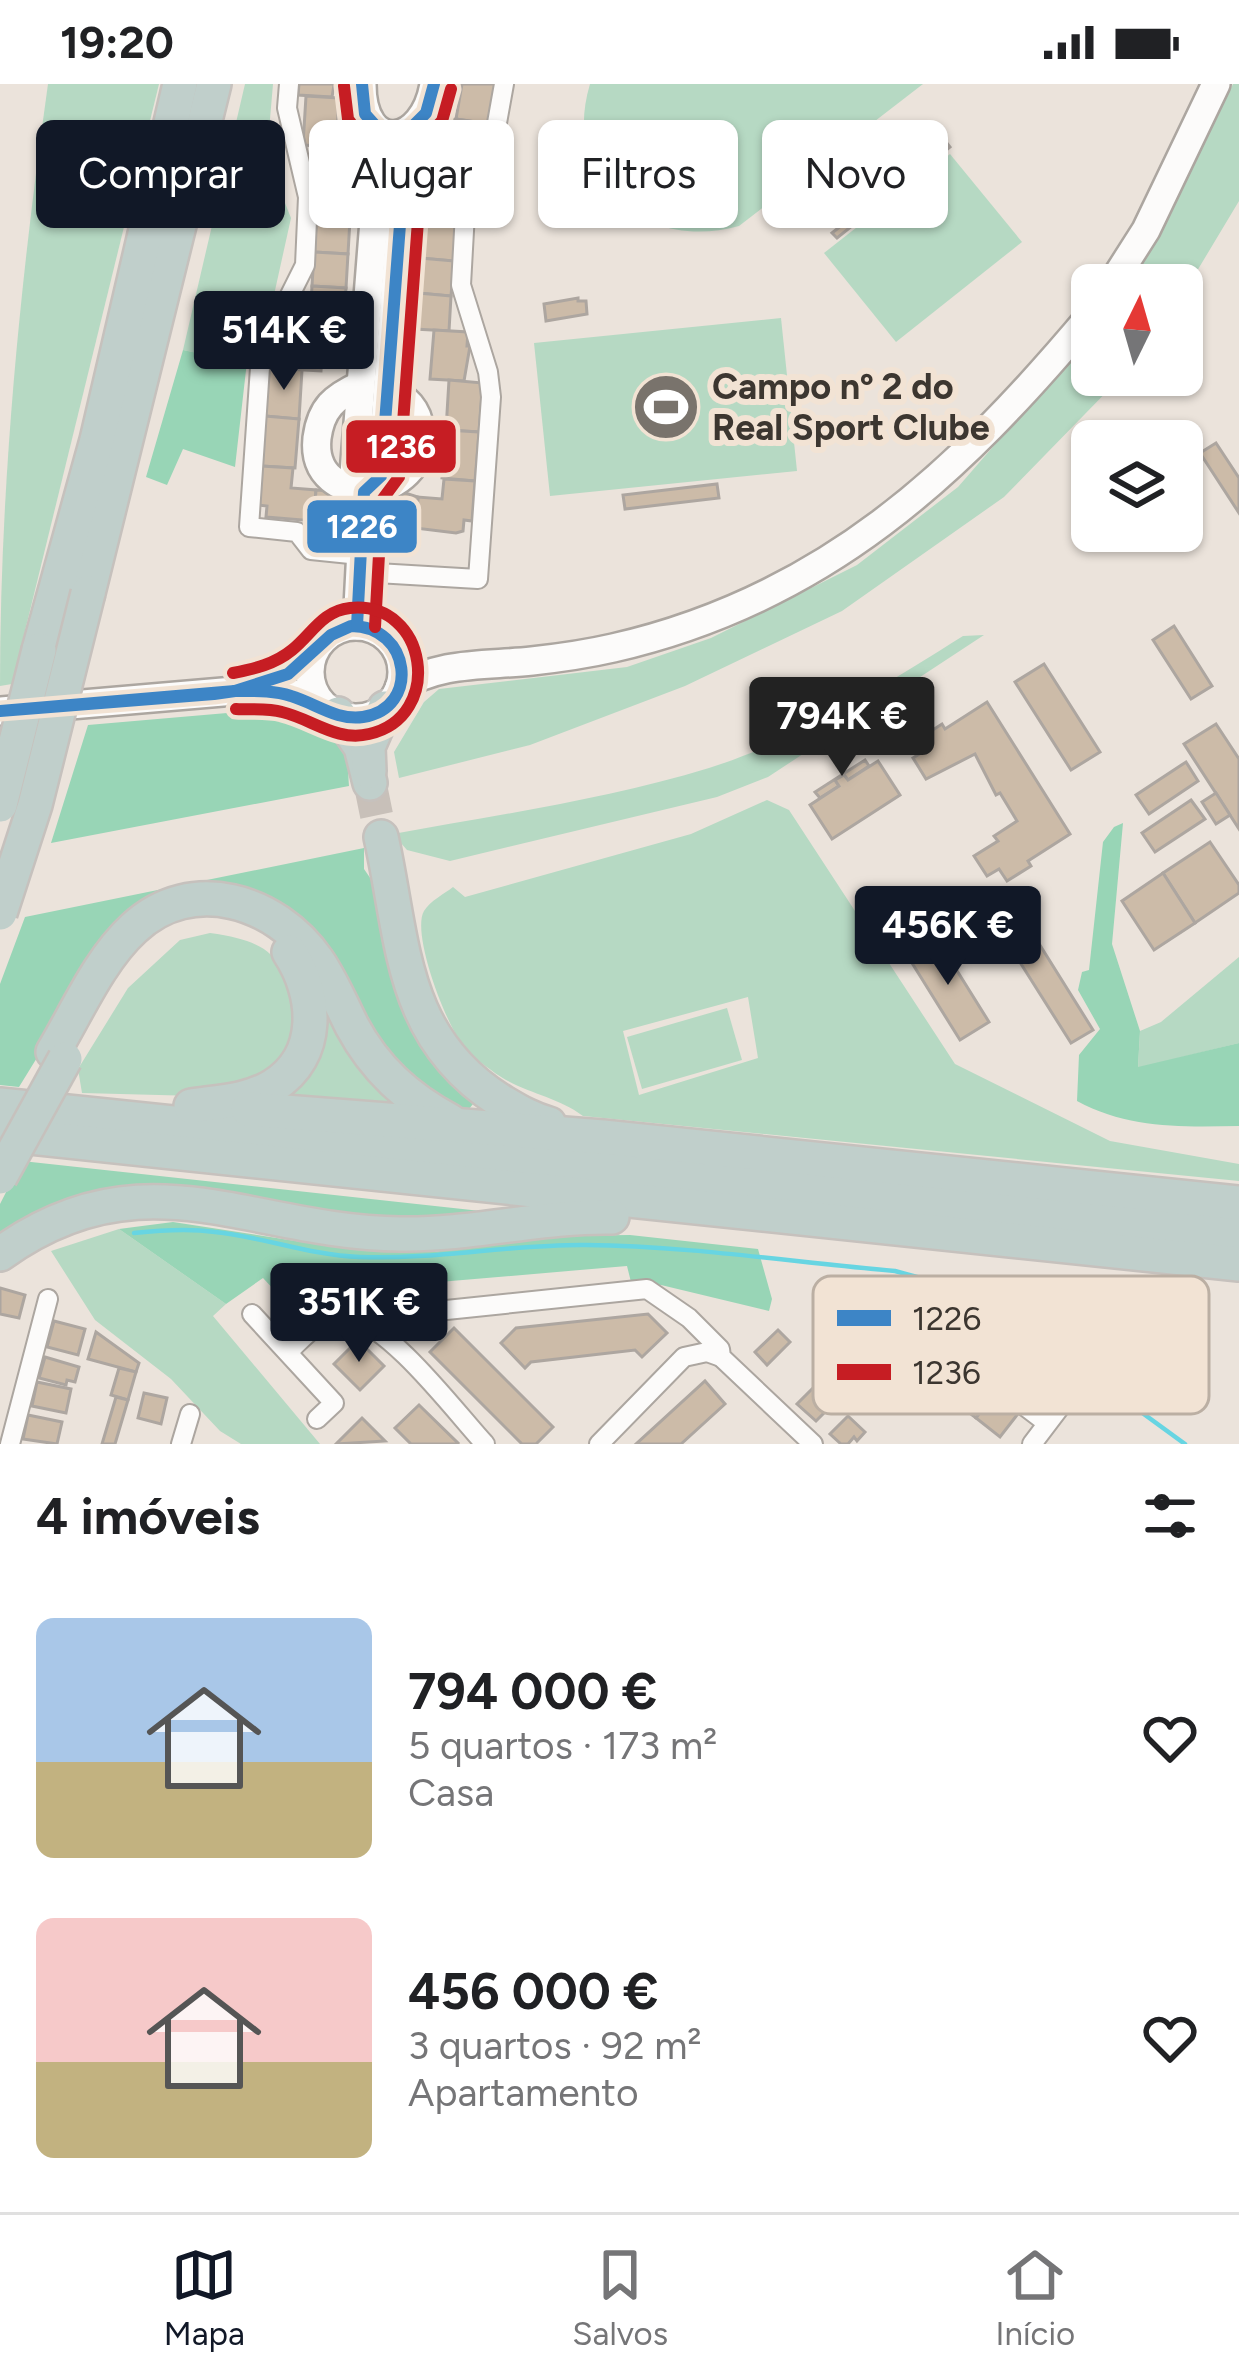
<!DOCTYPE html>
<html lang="pt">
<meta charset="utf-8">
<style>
body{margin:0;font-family:Figtree,sans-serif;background:#f6f6f6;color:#202124;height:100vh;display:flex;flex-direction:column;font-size:45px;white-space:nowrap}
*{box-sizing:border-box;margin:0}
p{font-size:39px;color:#757577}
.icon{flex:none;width:66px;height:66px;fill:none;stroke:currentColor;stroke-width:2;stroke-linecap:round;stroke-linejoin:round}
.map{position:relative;height:1360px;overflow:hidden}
.sheet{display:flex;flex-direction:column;background:#fff;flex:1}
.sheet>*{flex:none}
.top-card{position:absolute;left:36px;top:36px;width:1167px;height:108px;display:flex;gap:24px}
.needle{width:78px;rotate:5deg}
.buttons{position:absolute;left:1071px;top:180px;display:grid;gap:24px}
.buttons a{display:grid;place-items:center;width:132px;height:132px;border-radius:18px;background:#fff;box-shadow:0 3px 9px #0004;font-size:60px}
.price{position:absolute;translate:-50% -102px;padding:0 27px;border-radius:12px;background:#111827;color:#fff;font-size:39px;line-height:78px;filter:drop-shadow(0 3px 6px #0008)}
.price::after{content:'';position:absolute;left:50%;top:72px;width:36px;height:27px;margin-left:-18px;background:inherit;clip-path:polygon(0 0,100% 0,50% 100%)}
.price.selected{background:#222;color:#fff}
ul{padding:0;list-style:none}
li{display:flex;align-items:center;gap:36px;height:300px;padding:0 36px}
li span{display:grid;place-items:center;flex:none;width:336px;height:240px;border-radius:18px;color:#555}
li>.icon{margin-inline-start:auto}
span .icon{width:144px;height:144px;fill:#fffc;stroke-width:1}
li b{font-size:51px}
h2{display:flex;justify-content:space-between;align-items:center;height:144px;padding:0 36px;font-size:51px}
.chip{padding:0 42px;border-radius:18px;background:#fff;box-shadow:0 3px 9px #0004;font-size:42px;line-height:108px}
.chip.selected{background:#111827;color:#fff}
.status{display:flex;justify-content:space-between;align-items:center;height:84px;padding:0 60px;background:#fff;direction:ltr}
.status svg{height:33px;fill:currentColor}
.menu{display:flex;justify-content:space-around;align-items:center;height:168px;border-top:3px solid #e0e0e0;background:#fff;font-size:33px;color:#757577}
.menu a{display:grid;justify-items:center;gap:6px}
.menu .selected{color:#111827}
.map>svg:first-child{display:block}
.green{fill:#b6d9c3;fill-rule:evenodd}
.forest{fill:#98d5b6}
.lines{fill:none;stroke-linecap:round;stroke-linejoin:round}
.stream{stroke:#67d5e2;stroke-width:4.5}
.building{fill:#ccbba8;stroke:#ada6a0;stroke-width:3}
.highway-tunnel{stroke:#c8c0b9;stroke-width:33;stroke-dasharray:33 16;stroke-linecap:butt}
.street-casing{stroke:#aca6a0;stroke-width:22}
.secondary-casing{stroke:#aca6a0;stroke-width:32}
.highway-casing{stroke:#c6c1bd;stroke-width:38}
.street{stroke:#fcfbfa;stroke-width:18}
.secondary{stroke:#fcfbfa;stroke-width:27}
.highway{stroke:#c0cfcb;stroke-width:33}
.highway-bridge-casing{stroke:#c6c1bd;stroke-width:38;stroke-linecap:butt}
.highway-bridge{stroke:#c0cfcb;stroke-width:33}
.bus-1-casing{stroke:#f2e3d4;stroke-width:21}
.bus-2-casing{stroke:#f2e3d4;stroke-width:21}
.bus-1{stroke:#3d85c6;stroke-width:12}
.bus-2{stroke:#c61d23;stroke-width:12}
.labels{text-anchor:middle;stroke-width:12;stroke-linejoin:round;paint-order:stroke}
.poi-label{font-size:36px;font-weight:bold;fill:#3c3630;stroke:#f2e3d4;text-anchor:start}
.key{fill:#f2e3d4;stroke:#bbafa3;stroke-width:3}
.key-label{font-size:33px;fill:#3c3630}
.line-badge{stroke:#f2e3d4;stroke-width:4.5}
.badge-label{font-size:33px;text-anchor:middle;font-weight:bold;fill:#fff}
</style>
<div class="status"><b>19:20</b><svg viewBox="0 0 49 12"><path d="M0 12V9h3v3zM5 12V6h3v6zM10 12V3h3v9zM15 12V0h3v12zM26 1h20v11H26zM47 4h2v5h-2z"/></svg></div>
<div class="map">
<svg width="1239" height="1360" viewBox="0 0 1239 1360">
<rect width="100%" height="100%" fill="#ebe3db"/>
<!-- green -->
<g class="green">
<path d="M48,0H159L12,600L0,602C0,401 20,199 48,0Z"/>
<polygon points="245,0 273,0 270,35 273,89 291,134 274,211 226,275 183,266"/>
<path d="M590,0H923L739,142C645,168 560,99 590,0Z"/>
<polygon points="1233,0 1239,0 1239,117 1182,212 1182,201 1125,201 1162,146"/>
<polygon points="950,70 1022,158 896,258 824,169"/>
<polygon points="781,234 797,387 550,412 534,259"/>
<polygon points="1092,249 1092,291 1123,291 1004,413 842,527 685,602 530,661 399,694 394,668 424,618 439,605 627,583 711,554 857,481 958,403"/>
<path d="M984,551L768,693L717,713L450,777L407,766L393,750C498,731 607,715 709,684C801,655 883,602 963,552Z"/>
<path d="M767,716L789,726L955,980L1110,1057L1239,1080V1097L583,1032C555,1011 520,1009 491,986C481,979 470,970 463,961C446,941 411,849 424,827C430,817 444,810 453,803L465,813L691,750ZM748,913L758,974L639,1011L623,947Z"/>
<path d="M210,849C284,859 282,881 302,944L278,990L197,1012L82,1009L78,985L128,904L180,856Z"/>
<polygon points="1239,873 1239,959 1138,984 1140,947 1161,938"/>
<polygon points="317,910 406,1030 280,1020 307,991"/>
<polygon points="727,924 742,976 642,1005 627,953"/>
<polygon points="119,1145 226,1220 213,1232 320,1360 241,1360 220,1347 171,1295 95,1236 51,1167"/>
</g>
<!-- forest -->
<g class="forest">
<polygon points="251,242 235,383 183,365 167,401 146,393 183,266 226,275"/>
<path d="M272,625C298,627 337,643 346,671C349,680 348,693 349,702L51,759L88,641Z"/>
<path d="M1123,739L1112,860L1140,947L1138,983L1239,959V1042C1182,1043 1129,1045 1077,1017L1079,971L1100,945L1078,906L1082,888L1089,886L1103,758L1114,743Z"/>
<polygon points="364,764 364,785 386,817 432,970 473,1020 465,1030 414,997 237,805 110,855 19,1003 0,1001 0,900 25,833"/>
<polygon points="22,1077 499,1129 403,1145 159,1110 0,1158 0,1120"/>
<polygon points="173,1138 341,1164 433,1168 545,1152 630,1151 758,1165 772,1215 769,1227 661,1201 631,1198 627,1182 345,1206 343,1226 324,1225 303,1237 263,1194 226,1220 119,1145"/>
</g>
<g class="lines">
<!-- stream -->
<path class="stream" d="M134,1149C161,1146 188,1144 215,1148C264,1153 309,1171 359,1173C435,1176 510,1160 586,1161C689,1162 792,1178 895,1187L939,1199L1082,1285L1185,1360"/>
</g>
<!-- building -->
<g class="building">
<polygon points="299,0 338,0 334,1 332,13 298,11"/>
<polygon points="462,0 497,0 490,40 456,35"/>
<polygon points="306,12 339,14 336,63 303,61"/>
<polygon points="456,35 482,39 480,73 447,71 448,36"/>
<polygon points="946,58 950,63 837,154 832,149"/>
<polygon points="322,62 355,65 353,100 319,97"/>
<polygon points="863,63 878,82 831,118 817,99"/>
<polygon points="428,70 461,72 459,107 425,105"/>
<polygon points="319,97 353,100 350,135 317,132"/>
<polygon points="425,105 459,107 456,142 423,139"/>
<polygon points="317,132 350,135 348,170 314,168"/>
<polygon points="423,139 456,142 454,177 420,174"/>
<polygon points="314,168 348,170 346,204 312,202"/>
<polygon points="420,174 454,177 451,212 418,209"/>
<polygon points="312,202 346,204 343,239 310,237"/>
<polygon points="418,209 451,212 449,247 415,245"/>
<polygon points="578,214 578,217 586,217 587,230 546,237 544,220"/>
<polygon points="291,235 324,238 321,287 287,285"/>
<polygon points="434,246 468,248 467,262 470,262 464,297 430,295"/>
<polygon points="269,283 302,286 299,335 265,332"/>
<polygon points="449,296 483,299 479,348 446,346"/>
<polygon points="265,332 299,335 295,384 261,382"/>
<polygon points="446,346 479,348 475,397 442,394"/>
<polygon points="1216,359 1239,394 1239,429 1200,369"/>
<polygon points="261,382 293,384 291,404 316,406 314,437 266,433 267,422 258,421"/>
<polygon points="444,395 475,397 472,437 464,436 463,447 456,449 415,444 418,413 442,415"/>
<polygon points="717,400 719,414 625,425 623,411"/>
<polygon points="316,406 349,408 346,456 312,457"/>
<polygon points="405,409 418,413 414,464 380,459 384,410"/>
<polygon points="1174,542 1212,602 1191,615 1153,556"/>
<polygon points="1044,580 1100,668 1071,686 1015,598"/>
<polygon points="987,618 1070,750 1028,777 1031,782 1007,797 999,785 987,792 974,772 998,757 994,752 1017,737 1000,709 996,711 975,670 926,695 913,674 924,667 917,656 942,640 945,645"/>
<polygon points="1216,640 1239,675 1239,745 1184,660"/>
<polygon points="865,676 869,682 848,696 844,691 835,696 839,702 820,714 815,708"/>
<polygon points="878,677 900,711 832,755 810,721 839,702 835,696 844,691 848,696"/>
<polygon points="1186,678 1198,697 1149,730 1136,711"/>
<polygon points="1216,709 1230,731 1216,740 1202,718"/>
<polygon points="1191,716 1205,735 1155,768 1142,749"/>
<polygon points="1210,758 1239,801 1239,809 1195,839 1163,789"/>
<polygon points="1163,789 1195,839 1154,866 1122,817"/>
<polygon points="990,820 1008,849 966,875 948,846"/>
<polygon points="936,853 989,938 960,956 907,871"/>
<polygon points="1038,858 1093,946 1071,959 1016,872"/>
<polygon points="0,1204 25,1211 19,1234 0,1230"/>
<polygon points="648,1230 667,1249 642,1273 635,1266 531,1278 525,1284 501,1259 516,1244"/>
<polygon points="54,1237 85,1245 78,1271 47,1263"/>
<polygon points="454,1244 553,1343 536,1360 522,1360 430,1268"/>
<polygon points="778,1246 790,1258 767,1281 755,1268"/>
<polygon points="96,1248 139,1279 136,1288 88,1275"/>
<polygon points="358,1256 384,1282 360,1306 334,1280"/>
<polygon points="45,1273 79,1283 75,1298 67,1296 66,1301 39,1294"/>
<polygon points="119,1284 136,1288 128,1316 111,1311"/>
<polygon points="825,1292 843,1310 816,1337 797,1320"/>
<polygon points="968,1294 992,1312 976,1334 952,1316"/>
<polygon points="705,1297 725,1320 681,1360 636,1360"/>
<polygon points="37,1298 71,1305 66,1329 32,1322"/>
<polygon points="144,1309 167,1314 161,1340 138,1334"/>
<polygon points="992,1312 1017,1331 1000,1353 976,1334"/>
<polygon points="116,1313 128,1316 115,1360 102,1360"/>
<polygon points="419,1321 458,1359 457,1360 411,1360 395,1344"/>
<polygon points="28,1331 62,1338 57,1360 23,1355"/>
<polygon points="848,1332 865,1348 857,1357 854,1353 848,1360 841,1360 830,1350"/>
<polygon points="362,1334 385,1357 336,1360"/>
</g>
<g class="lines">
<!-- highway-tunnel -->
<polyline class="highway-tunnel" points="370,699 381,753"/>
<!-- street casing -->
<g class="street-casing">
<g id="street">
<polyline points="289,0 287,24 308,113 305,181 261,269 249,443 297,448 311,466 360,471"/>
<polyline points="360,488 478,495 491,313 488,288 461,201 466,111 495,50 504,0"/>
<polyline points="252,1230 334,1319 317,1335"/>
<path d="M350,1236C387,1237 458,1331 485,1360"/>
<path d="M288,1268C297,1260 308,1247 319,1241C336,1233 390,1223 408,1230L647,1205L689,1234L720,1265L721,1273L813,1360"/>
<polyline points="968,1279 963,1256 953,1268 1047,1339"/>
<polyline points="10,1360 48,1215"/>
<polyline points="181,1360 190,1330"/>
<polyline points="599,1360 684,1273 707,1268 721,1273"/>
<polyline points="1032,1360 1079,1298"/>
</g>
</g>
<!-- secondary casing -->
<g class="secondary-casing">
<g id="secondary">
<path d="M362,0C362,72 424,63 434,0"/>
<polyline points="1111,201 1146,146 1216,0"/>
<path d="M361,301C334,313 321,324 317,354C309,429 430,419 420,346C418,325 406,314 388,305"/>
<polyline points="364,408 381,392 407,48"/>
<polyline points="357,542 364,408 354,390 381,48"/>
<circle cx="356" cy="588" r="46"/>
<path d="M399,604C439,577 486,582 532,577C559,574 587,570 613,564C824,516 958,390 1092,230"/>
<polyline points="0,627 246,606 289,608 331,627"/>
</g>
</g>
<!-- highway casing -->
<g class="highway-casing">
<g id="highway">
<polyline points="88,509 214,0"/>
<polyline points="39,566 97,356 180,0"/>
<polyline points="338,630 361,663 370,699"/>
<polyline points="369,687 368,663 385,624"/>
<path d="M381,753C404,856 399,952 499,1016C516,1026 530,1035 549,1040"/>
<path d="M53,968C77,928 99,876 134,844C192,790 276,817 317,876C331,896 341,920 352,942C375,985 407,1014 450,1037"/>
<polyline points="0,1021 1239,1150"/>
<path d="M191,1022C218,1018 249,1017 273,1002C322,972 317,910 289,868"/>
<polyline points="248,1025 603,1053 1239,1119"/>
<polyline points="0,1050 1239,1180"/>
<path d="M0,1170C144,1066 250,1149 401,1150C472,1151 541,1132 612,1133"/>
</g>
</g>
<!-- street -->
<use href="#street" class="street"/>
<!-- secondary -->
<use href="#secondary" class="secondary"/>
<!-- highway -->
<use href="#highway" class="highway"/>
<!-- highway-bridge casing -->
<g class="highway-bridge-casing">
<g id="highway-bridge">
<polyline points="0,721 39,566"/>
<polyline points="0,829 35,721 88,509"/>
<polyline points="0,1093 65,975"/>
</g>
</g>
<!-- highway-bridge -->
<use href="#highway-bridge" class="highway-bridge"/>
<!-- bus-1 casing -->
<g class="bus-1-casing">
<g id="bus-1">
<polyline points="362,0 365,30 381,48 376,111"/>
<path d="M351,542C411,542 421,624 363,633C337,637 315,619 291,612C273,606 254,607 235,607L288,590L331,551Z"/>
<polyline points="357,542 364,408 381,392 407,48 426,29 434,0"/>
<polygon points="235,607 214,610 0,627"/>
</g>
</g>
<!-- bus-2 casing -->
<g class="bus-2-casing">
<g id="bus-2">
<polyline points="344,2 348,35 362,54 358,110"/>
<polyline points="375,543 382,416 399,393 424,56 442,37 451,5"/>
<path d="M233,589C254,585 275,580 292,566C312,550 322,527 350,524C428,516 445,633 369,650C337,658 312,635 282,628C268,624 251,626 236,625"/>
</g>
</g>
<!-- bus-1 -->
<use href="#bus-1" class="bus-1"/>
<!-- bus-2 -->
<use href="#bus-2" class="bus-2"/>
</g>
<!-- icons -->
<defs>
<g id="stadium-disc" transform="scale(3.45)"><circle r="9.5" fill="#79736c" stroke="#f2e3d4"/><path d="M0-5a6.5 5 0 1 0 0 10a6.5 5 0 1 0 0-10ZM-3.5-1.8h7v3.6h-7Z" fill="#fff"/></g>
</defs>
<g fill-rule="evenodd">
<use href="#stadium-disc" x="666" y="323"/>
</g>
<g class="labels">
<!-- poi labels -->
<g class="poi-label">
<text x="712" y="315">Campo nº 2 do<tspan x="712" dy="41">Real Sport Clube</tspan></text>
</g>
</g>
<!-- legend -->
<rect x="813" y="1192" width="396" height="138" rx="18" class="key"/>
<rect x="837" y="1226" width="54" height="16" fill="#3d85c6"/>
<rect x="837" y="1280" width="54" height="16" fill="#c61d23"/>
<g class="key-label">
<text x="912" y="1246">1226</text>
<text x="912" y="1300">1236</text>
</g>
<g class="line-badge">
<rect x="344" y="334" width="114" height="57" rx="12" fill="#c61d23"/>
<rect x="305" y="414" width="114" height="57" rx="12" fill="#3d85c6"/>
</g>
<g class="badge-label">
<text x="401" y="374">1236</text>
<text x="362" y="454">1226</text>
</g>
</svg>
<div class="buttons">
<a><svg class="needle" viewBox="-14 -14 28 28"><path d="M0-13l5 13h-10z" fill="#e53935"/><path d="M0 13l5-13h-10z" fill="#757577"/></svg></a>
<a><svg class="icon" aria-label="layers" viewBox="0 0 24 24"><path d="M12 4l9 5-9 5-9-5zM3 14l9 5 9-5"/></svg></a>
</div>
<b class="price" style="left:284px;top:309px">514K €</b>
<b class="price selected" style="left:842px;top:695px">794K €</b>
<b class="price" style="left:948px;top:904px">456K €</b>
<b class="price" style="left:359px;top:1281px">351K €</b>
<div class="top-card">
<a class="chip selected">Comprar</a>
<a class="chip">Alugar</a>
<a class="chip">Filtros</a>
<a class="chip">Novo</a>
</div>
</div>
<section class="sheet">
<h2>4 imóveis<svg class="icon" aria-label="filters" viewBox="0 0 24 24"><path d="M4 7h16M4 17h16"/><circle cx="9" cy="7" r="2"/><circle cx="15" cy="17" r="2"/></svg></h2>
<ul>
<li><span style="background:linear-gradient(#a9c7e8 60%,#c2b280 0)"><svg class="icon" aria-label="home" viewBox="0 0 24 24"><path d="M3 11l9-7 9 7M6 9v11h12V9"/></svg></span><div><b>794 000 €</b><p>5 quartos · 173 m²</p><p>Casa</p></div><svg class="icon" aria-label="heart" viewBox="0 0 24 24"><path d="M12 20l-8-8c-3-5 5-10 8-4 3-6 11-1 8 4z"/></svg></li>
<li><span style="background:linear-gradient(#f6c9c9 60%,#c2b280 0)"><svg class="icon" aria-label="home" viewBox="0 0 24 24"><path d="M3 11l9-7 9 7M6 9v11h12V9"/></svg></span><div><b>456 000 €</b><p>3 quartos · 92 m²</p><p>Apartamento</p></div><svg class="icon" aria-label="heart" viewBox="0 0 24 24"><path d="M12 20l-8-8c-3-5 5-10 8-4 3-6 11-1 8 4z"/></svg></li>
</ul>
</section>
<nav class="menu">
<a class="selected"><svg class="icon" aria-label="map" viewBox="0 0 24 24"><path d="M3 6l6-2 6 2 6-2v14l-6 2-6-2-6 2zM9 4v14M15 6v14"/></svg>Mapa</a>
<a><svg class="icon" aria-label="saved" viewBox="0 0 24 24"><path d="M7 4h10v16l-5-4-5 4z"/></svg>Salvos</a>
<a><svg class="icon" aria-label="home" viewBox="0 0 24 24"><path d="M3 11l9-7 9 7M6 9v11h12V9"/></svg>Início</a>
</nav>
